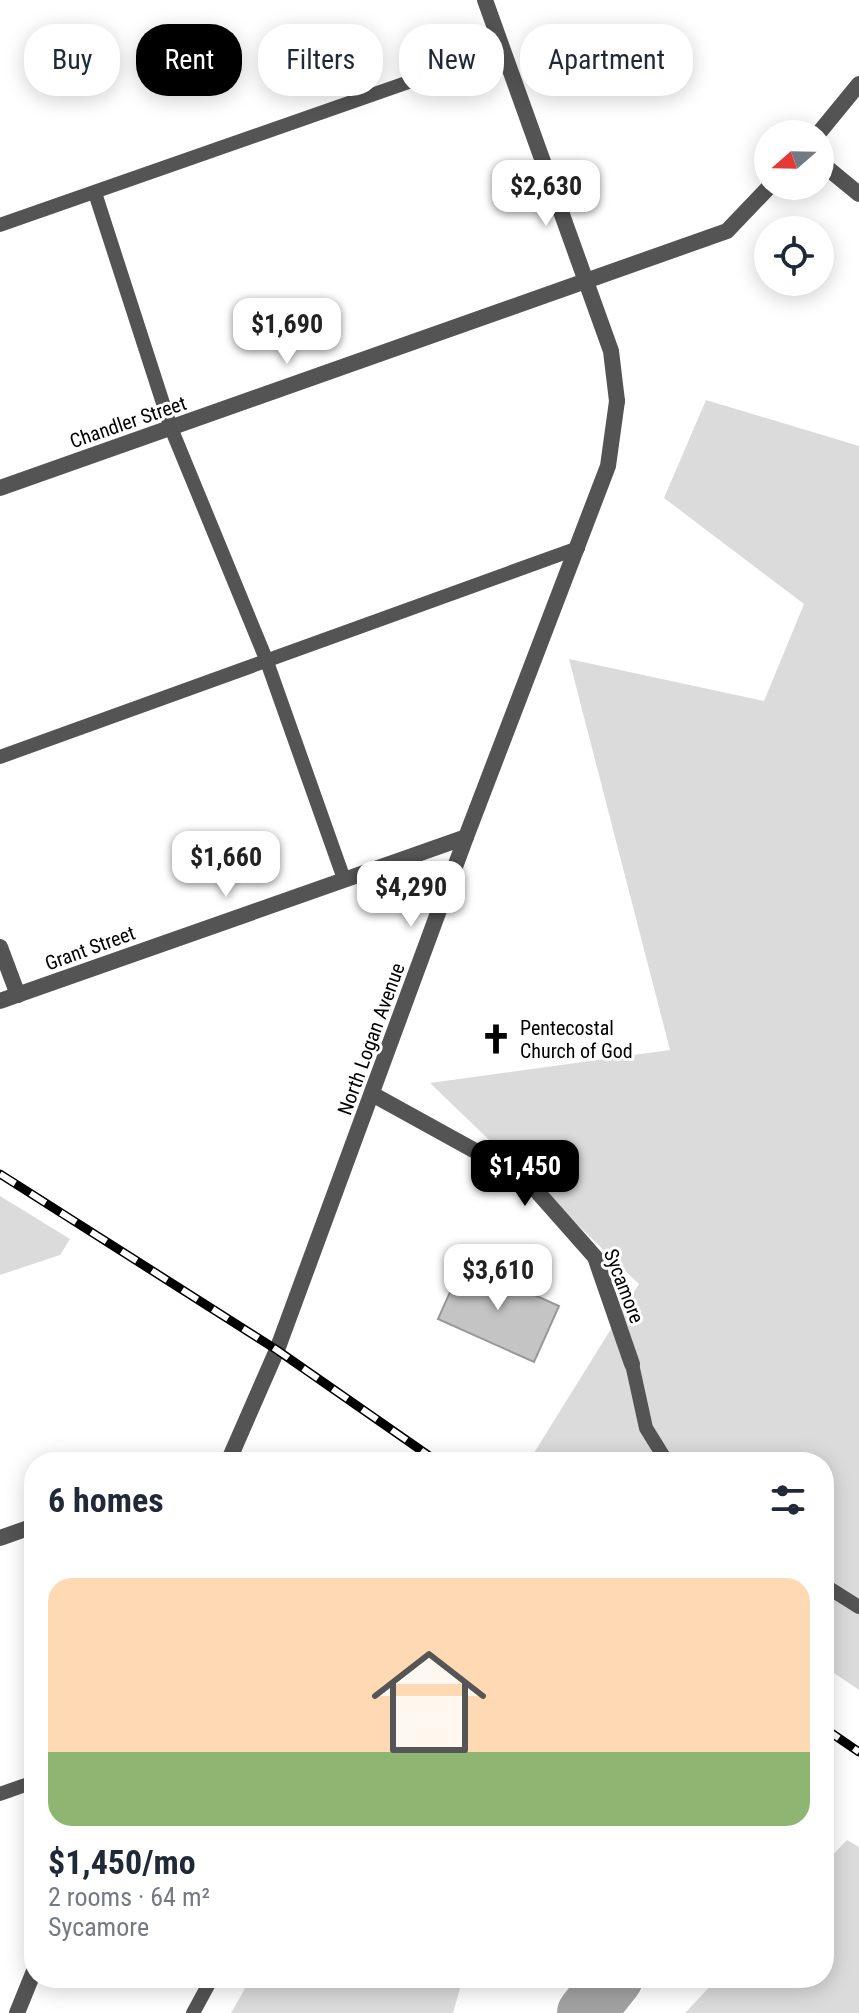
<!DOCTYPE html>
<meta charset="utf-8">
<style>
body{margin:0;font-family:"Roboto Condensed",sans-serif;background:#f6f6f7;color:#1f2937;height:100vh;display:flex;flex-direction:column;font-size:30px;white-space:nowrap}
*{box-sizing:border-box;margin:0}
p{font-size:26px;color:#747a83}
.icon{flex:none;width:44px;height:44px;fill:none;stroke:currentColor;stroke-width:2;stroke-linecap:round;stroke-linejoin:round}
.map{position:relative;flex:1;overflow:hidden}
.sheet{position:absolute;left:24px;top:1452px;width:810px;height:536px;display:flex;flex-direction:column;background:#fff;border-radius:32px;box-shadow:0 4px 20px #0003}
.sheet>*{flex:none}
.hud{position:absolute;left:24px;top:24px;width:812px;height:72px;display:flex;gap:16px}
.needle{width:52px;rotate:250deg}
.buttons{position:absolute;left:754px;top:120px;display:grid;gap:16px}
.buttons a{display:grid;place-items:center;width:80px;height:80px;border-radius:50%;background:#fff;box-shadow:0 4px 20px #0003;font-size:40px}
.price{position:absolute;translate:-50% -68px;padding:0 18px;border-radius:16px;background:#fff;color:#222;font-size:26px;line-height:52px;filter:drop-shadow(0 2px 4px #0008)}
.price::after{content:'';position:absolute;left:50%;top:48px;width:24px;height:18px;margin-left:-12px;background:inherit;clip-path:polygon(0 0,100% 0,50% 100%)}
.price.on{background:#000;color:#fff}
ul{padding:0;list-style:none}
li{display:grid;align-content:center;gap:16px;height:424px;padding:0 24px}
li+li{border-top:2px solid #e0e1e3}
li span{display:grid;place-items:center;height:248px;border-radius:24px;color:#555}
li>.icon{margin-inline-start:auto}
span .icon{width:144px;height:144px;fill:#fffc;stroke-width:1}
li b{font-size:34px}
h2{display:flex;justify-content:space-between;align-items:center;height:96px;padding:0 24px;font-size:34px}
.pill{padding:0 28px;border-radius:32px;background:#fff;box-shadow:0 4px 20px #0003;font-size:28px;line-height:72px}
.pill.on{background:#000;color:#fff}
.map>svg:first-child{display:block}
.green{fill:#dbdbdb}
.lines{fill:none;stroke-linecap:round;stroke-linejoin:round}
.river{stroke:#a2a2a2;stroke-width:58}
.building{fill:#c4c4c4;stroke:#989898;stroke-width:2}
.service{stroke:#545454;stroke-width:14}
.minor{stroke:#545454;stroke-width:16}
.tertiary{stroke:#545454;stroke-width:16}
.rail-casing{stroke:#000;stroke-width:9}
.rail{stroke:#fff;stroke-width:6;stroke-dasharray:18;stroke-linecap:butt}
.labels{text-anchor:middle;stroke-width:6;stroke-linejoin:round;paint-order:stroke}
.street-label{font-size:20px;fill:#000;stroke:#fff}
.poi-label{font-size:20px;fill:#000;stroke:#fff;text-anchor:start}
</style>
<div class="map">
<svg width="859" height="2013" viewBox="0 0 859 2013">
<rect width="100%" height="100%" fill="#fff"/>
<!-- green -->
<g class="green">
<polygon points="706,400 859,446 859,1690 824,1666 824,1462 539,1462 532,1456 639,1284 430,1083 670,1050 569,659 764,701 804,604 664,498"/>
<polygon points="0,1196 70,1239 60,1255 0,1275"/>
<polygon points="847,1840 859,1847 859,2013 685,2013 718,1978 824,1978 824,1864"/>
<polygon points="251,1978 463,1978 453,2013 231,2013"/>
</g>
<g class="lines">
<!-- river -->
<polyline class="river" points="586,2013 614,1978"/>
</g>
<!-- building -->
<polygon class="building" points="463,1263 559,1306 534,1362 438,1319"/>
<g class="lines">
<!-- service -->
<g class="service">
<polyline points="95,193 171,428 266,659 344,879"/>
<polyline points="0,225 503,49"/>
<polyline points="0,757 578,548"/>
<polyline points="632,1364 646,1428 667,1462"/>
<polyline points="824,1585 859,1607"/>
<polyline points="0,1794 34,1782"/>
<polyline points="193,2013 212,1978"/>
</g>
<!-- minor -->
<g class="minor">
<polyline points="485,0 611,351 617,401"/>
<polyline points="818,134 859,84"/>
<polyline points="820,162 859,194"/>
<polyline points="0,488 727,231 770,186"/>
<polyline points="0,947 18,995"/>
<polyline points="0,1001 466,837"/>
<polyline points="372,1094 526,1179 595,1257 632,1364"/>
<polyline points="0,1538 34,1526"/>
</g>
<!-- tertiary -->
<g class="tertiary">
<polyline points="228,1462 277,1350 466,837 608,466 617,401"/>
<polyline points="17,2013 34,1971"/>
</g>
<!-- rail casing -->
<g class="rail-casing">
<g id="rail">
<polyline points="0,1174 277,1350 438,1462"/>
<polyline points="824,1728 859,1752"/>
</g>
</g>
<!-- rail -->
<use href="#rail" class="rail"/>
</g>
<!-- icons -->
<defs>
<g id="church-bare" transform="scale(2.4)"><path d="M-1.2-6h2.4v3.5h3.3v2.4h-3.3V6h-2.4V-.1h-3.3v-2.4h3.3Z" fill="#000" stroke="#fff" stroke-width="2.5" paint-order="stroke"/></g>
</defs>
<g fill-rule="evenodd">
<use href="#church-bare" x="496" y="1039"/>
</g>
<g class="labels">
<!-- street labels -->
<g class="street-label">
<text transform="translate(128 422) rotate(-19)" y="7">Chandler Street</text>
<text transform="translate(90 948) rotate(-20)" y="7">Grant Street</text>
<text transform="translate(371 1039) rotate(-70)" y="7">North Logan Avenue</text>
<text transform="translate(624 1286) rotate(69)" y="7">Sycamore</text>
</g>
<!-- poi labels -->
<g class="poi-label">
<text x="520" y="1035">Pentecostal<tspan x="520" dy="23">Church of God</tspan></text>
</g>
</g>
</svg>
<div class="buttons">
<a><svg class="needle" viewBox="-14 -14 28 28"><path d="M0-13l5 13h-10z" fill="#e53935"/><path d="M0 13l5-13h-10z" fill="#747a83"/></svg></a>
<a><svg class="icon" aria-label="locate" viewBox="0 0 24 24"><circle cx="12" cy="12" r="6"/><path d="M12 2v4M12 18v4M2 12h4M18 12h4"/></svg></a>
</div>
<b class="price" style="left:546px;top:228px">$2,630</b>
<b class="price" style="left:287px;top:366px">$1,690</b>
<b class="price" style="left:226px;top:899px">$1,660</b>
<b class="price" style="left:411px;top:929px">$4,290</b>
<b class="price on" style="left:525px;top:1208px">$1,450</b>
<b class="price" style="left:498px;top:1312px">$3,610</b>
<div class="hud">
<a class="pill">Buy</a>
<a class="pill on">Rent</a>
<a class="pill">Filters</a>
<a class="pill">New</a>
<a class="pill">Apartment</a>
</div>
<section class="sheet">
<h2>6 homes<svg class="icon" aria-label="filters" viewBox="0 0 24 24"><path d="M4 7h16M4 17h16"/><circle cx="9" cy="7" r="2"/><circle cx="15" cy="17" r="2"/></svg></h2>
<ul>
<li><span style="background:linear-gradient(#ffd9b3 70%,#8fb573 0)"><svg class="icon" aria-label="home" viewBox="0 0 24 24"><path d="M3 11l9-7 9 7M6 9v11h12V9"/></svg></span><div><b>$1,450/mo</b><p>2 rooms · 64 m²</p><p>Sycamore</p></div></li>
</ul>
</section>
</div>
